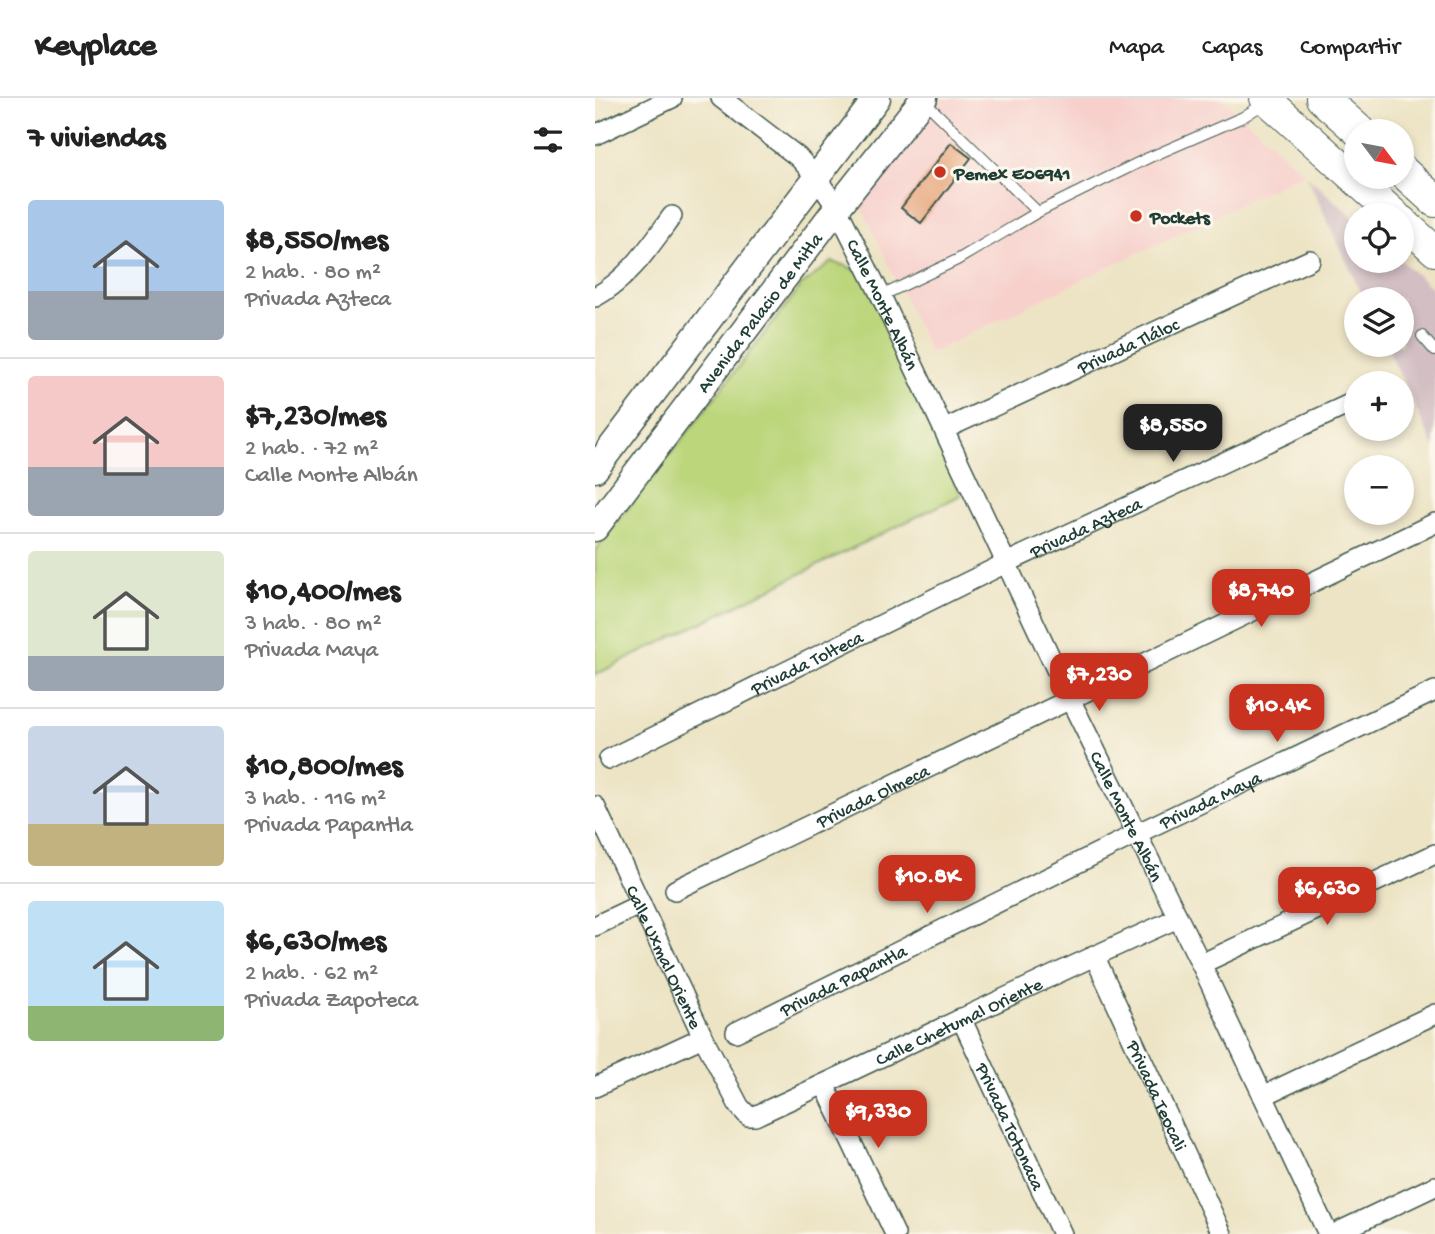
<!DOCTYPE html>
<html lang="es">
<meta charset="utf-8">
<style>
body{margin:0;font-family:"Gochi Hand",sans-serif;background:#f6f6f6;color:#222;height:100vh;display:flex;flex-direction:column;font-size:26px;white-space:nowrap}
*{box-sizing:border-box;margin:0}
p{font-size:23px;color:#767676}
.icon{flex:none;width:38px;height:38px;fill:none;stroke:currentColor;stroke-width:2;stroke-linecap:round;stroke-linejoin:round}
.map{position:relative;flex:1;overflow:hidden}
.sheet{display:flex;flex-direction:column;background:#fff;width:595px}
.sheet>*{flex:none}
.needle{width:46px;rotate:122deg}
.tools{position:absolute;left:749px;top:21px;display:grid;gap:14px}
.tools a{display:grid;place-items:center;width:70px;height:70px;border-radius:50%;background:#fff;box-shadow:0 4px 10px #0003;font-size:35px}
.price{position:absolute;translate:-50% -60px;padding:0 16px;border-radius:14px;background:#c8321e;color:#fff;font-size:23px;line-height:46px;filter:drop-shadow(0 2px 4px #0008)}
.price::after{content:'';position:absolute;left:50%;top:42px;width:21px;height:16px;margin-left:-10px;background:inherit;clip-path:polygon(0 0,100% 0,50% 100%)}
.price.on{background:#222;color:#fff}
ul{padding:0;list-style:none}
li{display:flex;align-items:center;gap:21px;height:175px;padding:0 28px}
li+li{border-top:2px solid #e0e0e0}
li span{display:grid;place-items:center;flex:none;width:196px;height:140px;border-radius:7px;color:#555}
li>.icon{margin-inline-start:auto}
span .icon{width:84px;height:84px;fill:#fffc;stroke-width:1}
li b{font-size:30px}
h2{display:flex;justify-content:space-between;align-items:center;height:84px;padding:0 28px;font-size:30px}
header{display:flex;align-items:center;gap:42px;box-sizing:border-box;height:98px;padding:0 35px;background:#fff;border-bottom:2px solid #e0e0e0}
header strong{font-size:33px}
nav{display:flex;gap:38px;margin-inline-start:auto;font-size:24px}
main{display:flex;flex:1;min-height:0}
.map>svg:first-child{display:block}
.built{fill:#f7d0cc}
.industrial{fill:#d2bec3}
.green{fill:#bcd67b;stroke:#6e8a58;stroke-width:2}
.building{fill:#e7a277}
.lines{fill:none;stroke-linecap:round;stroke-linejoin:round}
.service-casing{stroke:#3e564a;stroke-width:12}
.minor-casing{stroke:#3e564a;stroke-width:22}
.secondary-casing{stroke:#3e564a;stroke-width:29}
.primary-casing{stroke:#3e564a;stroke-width:32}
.trunk-casing{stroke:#3e564a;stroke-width:34}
.service{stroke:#fff;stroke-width:10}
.minor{stroke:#fff;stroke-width:19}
.secondary{stroke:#fff;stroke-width:26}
.primary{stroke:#fff;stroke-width:30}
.trunk{stroke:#fff;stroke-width:32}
.poi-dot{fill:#c8321e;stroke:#fbf7ec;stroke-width:2.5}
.labels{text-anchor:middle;stroke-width:6;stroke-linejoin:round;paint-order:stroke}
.poi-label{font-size:19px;font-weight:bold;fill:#1f3d34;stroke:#fbf7ec;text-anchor:start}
.street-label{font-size:19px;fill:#1f3d34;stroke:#fbf7ec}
</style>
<header>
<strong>Keyplace</strong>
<nav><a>Mapa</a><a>Capas</a><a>Compartir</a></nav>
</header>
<main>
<section class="sheet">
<h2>7 viviendas<svg class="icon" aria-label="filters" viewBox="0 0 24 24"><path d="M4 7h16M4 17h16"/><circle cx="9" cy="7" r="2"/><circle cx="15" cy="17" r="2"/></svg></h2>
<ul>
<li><span style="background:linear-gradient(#a9c7e8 65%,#9aa5b1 0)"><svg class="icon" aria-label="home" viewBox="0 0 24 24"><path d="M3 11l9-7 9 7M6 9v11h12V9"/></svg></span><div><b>$8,550/mes</b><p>2 hab. · 80 m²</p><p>Privada Azteca</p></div></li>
<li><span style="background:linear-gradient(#f6c9c9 65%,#9aa5b1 0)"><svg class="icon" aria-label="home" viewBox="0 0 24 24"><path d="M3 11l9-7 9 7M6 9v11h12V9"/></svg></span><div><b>$7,230/mes</b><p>2 hab. · 72 m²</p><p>Calle Monte Albán</p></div></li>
<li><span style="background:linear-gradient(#dfe7d0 75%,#9aa5b1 0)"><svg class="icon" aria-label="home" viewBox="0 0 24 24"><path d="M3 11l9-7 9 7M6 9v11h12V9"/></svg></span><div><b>$10,400/mes</b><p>3 hab. · 80 m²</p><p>Privada Maya</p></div></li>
<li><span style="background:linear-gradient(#c9d6e8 70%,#c2b280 0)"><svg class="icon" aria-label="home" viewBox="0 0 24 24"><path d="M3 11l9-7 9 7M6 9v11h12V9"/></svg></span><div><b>$10,800/mes</b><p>3 hab. · 116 m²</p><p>Privada Papantla</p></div></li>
<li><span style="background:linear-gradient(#bfe0f5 75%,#8fb573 0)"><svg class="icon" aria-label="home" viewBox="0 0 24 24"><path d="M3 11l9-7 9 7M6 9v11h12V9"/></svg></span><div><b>$6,630/mes</b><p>2 hab. · 62 m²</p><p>Privada Zapoteca</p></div></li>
</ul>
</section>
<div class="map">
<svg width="840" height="1136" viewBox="0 0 840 1136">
<rect width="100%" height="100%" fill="#fbf7ec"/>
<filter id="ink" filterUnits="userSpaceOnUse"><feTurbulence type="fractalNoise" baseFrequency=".0143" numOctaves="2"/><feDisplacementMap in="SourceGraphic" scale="14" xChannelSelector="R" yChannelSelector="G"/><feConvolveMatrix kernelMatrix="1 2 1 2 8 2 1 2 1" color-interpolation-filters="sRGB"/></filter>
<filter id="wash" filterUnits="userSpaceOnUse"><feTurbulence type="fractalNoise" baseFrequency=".00686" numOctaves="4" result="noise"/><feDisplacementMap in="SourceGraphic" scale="28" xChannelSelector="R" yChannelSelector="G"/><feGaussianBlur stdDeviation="1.57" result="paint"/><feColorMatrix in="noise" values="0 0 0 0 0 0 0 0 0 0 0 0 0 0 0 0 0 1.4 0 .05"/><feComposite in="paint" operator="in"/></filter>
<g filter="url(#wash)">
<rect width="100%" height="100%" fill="#ede4c5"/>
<!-- built -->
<polygon class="built" points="339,0 627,0 709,75 335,255 263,101"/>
<!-- industrial -->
<polygon class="industrial" points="711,77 761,122 761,163 806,163 840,193 840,351 791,247 807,247 807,201 769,201"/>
<!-- green -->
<polygon class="green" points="237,164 251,168 268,175 366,397 0,577 0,453 208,186"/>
<g id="blocks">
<!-- building -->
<polygon class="building" points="356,45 376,60 326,125 306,110"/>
</g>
</g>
<g filter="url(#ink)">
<use href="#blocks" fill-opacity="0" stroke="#3e564a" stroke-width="2"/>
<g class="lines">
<!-- service casing -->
<g class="service-casing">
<g id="service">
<polyline points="328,2 443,114"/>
<polyline points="286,198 362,162 443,114 553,60 648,19 670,5"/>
<polyline points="827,238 840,253"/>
</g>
</g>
<!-- minor casing -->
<g class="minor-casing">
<g id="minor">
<path id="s1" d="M126,0L203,59L221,79L242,110L286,198L475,601L606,866L733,1136"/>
<polyline points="0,37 77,0"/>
<path d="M0,199C34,181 55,148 77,118"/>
<path id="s2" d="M350,331L715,162"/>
<path id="s3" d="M14,661L411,465L761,303"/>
<path id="s4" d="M0,708L108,939L144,1008L153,1018H160C302,953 441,883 583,820"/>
<path id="s5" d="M80,792L840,425"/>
<polyline points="0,828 46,806"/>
<path id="s6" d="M499,857L627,1136"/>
<polyline points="606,866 840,756"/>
<path id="s7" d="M366,920L467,1136"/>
<path id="s8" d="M141,934L541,736L840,593"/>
<polyline points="229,986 300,1136"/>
<polyline points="0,989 108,939"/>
<polyline points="668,998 840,916"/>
<polyline points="739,1136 840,1088"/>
</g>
</g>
<!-- secondary casing -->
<g class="secondary-casing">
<g id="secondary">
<polyline points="0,371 282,0"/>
<path id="s9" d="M0,430L242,110L329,0"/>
</g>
</g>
<!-- primary casing -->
<g class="primary-casing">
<g id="primary">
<polyline points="670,0 800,117"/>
<polyline points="807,123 840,153"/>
</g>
</g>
<!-- trunk casing -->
<g class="trunk-casing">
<g id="trunk">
<polyline points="727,0 764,33"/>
<polyline points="807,73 840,103"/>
</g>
</g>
<!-- service -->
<use href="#service" class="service"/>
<!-- minor -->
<use href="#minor" class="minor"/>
<!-- secondary -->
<use href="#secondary" class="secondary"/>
<!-- primary -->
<use href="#primary" class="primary"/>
<!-- trunk -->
<use href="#trunk" class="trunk"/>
</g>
</g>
<!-- markers -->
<g class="poi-dot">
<circle cx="345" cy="74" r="7"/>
<circle cx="541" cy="118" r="7"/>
</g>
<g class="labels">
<!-- poi labels -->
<g class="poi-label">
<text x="359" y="81">Pemex E06941</text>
<text x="555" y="125">Pockets</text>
</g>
<!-- street labels -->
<g class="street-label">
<text dy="7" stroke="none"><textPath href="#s1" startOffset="268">Calle Monte Albán</textPath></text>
<text dy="7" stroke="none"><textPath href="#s9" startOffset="271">Avenida Palacio de Mitla</textPath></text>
<text dy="7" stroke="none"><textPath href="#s2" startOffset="201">Privada Tláloc</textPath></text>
<text dy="7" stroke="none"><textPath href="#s3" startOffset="530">Privada Azteca</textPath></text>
<text dy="7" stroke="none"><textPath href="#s3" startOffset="220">Privada Tolteca</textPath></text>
<text dy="7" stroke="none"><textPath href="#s5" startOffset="219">Privada Olmeca</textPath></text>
<text dy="7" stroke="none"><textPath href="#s8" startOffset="528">Privada Maya</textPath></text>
<text dy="7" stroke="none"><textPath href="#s1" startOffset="835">Calle Monte Albán</textPath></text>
<text dy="7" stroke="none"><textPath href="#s4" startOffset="166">Calle Uxmal Oriente</textPath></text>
<text dy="7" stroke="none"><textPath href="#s8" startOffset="119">Privada Papantla</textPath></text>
<text dy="7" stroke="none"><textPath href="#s4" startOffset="578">Calle Chetumal Oriente</textPath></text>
<text dy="7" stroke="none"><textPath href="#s6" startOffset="154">Privada Teocali</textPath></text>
<text dy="7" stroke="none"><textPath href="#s7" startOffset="119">Privada Totonaca</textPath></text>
</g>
</g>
</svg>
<div class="tools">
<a><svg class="needle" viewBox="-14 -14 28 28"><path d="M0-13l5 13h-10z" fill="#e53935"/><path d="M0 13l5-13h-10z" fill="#767676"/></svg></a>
<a><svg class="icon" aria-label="locate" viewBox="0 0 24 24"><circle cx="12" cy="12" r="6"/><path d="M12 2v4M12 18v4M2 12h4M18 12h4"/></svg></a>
<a><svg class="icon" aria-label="layers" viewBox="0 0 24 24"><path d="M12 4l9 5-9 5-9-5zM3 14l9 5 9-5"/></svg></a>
<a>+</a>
<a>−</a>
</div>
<b class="price on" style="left:578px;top:366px">$8,550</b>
<b class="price" style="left:666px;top:531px">$8,740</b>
<b class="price" style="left:504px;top:615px">$7,230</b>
<b class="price" style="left:682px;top:646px">$10.4K</b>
<b class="price" style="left:332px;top:817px">$10.8K</b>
<b class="price" style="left:732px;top:829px">$6,630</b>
<b class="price" style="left:283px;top:1052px">$9,330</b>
</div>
</main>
